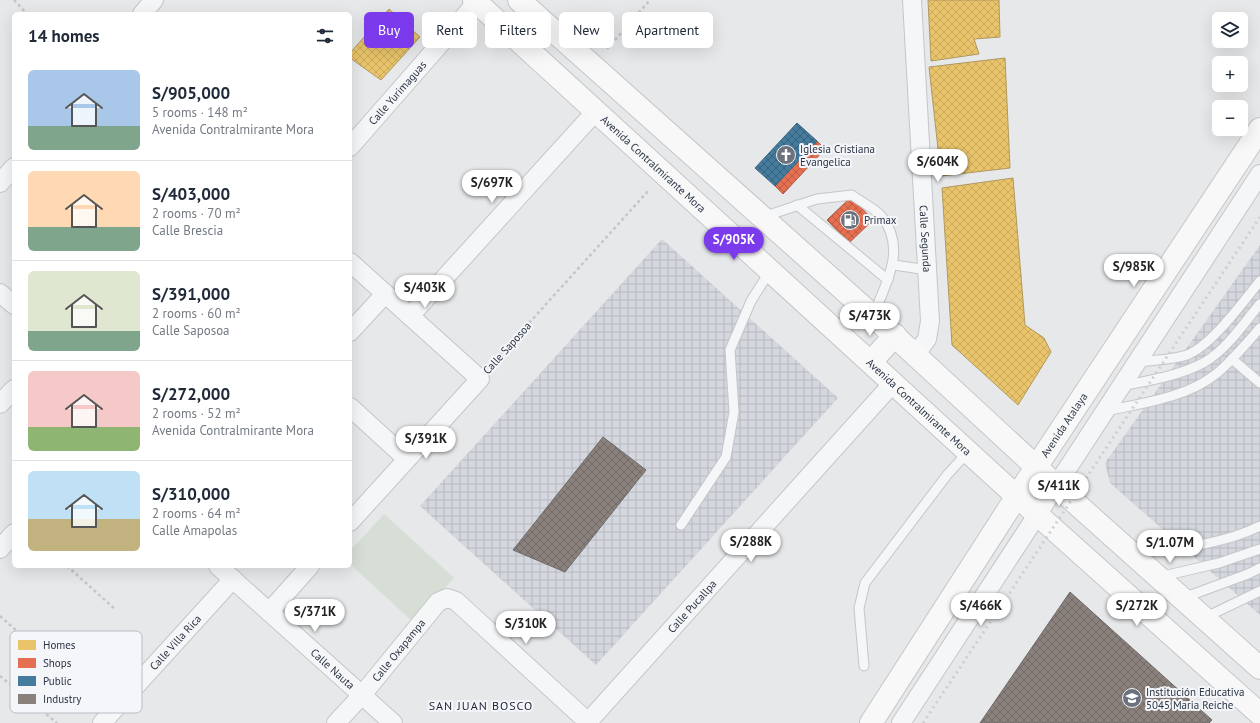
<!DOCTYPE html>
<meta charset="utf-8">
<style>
body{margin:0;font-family:"PT Sans",sans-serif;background:#f2f2f3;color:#1f2937;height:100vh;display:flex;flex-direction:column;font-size:15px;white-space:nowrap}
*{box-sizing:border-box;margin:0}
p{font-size:13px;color:#747a83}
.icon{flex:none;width:22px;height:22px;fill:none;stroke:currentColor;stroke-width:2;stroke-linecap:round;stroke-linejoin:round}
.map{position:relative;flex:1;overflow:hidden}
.panel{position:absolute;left:12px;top:12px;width:340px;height:556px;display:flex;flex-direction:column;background:#fff;border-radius:6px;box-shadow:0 4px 16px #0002}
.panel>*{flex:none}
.guide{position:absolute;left:364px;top:12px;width:380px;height:36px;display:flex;gap:8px}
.buttons{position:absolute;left:1212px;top:12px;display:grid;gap:8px}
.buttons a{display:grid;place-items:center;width:36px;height:36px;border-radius:6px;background:#fff;box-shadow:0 4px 16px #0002;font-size:20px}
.price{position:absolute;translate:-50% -34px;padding:0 9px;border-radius:14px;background:#fff;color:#222;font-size:13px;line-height:26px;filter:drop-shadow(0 1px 2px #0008)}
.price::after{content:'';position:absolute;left:50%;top:24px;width:12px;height:9px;margin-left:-6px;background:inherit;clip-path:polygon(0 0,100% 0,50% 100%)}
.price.on{background:#7c3aed;color:#fff}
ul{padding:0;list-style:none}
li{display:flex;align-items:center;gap:12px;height:100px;padding:0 16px}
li+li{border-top:1px solid #e0e1e3}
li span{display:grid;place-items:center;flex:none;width:112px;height:80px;border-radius:6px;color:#555}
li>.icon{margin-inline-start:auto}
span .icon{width:48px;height:48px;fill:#fffc;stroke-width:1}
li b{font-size:17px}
h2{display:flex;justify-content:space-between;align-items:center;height:48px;padding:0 16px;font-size:17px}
.chip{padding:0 14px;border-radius:6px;background:#fff;box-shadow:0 4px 16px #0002;font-size:14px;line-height:36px}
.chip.on{background:#7c3aed;color:#fff}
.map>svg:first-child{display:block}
.industrial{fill:url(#industrial-grid)}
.pitch{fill:#d6ded6}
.homes{fill:url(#homes-cross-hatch);stroke:#b0995f}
.shops{fill:url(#shops-cross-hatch);stroke:#af5d4d}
.public{fill:url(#public-cross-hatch);stroke:#3d6683}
.industry{fill:url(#industry-cross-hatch);stroke:#6e6a6c}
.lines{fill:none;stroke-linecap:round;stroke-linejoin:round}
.lane-casing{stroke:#c4c6c8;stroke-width:11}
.street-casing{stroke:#c4c6c8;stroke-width:20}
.secondary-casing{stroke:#c4c6c8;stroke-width:24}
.path{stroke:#c5c6ca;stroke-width:2.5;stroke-dasharray:3 3;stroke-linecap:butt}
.lane{stroke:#f5f6f7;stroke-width:9}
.street{stroke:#f5f6f7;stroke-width:18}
.secondary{stroke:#f8f8f8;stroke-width:22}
.rail{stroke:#cecfd2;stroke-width:3;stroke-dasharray:2 4;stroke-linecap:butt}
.labels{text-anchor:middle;stroke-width:4;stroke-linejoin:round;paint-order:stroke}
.street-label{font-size:11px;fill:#2b3445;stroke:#f4f6f9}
.poi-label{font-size:11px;fill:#2b3445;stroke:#f4f6f9;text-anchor:start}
.neighbourhood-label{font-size:12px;letter-spacing:1px;fill:#1d2536;stroke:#f4f6f9}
.key{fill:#f4f6f9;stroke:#b8bcc3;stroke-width:1}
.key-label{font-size:11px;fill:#2b3445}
</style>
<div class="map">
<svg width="1260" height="723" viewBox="0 0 1260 723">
<defs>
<pattern id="industrial-grid" width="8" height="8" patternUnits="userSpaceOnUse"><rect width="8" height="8" fill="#d4d7dd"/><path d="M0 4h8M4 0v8" fill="none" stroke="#b6b9bf"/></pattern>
<pattern id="homes-cross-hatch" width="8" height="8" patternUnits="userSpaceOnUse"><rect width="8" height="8" fill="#e9c46a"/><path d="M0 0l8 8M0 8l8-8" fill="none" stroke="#c8a95d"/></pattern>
<pattern id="shops-cross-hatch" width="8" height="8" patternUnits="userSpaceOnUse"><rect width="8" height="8" fill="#e76f51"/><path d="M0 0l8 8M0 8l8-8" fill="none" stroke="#bb5c45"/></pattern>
<pattern id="public-cross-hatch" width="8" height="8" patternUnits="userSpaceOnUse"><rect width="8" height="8" fill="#457b9d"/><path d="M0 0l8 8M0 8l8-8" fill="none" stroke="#37607b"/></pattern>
<pattern id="industry-cross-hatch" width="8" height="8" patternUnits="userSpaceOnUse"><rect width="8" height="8" fill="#8a817c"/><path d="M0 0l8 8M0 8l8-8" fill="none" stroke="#716a67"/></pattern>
</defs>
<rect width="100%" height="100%" fill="#e6e8ea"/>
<!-- industrial -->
<g class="industrial">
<polygon points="662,239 838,398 596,665 420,506"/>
<polygon points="1260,245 1260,615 1110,483 1105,463"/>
</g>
<!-- pitch -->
<polygon class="pitch" points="384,514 454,578 413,622 350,564 350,551"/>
<!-- homes -->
<g class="homes">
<polygon points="928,0 999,0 1000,37 974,39 979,54 931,61"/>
<polygon points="389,9 420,37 381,80 350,58 350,53"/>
<polygon points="1005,58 1010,168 941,176 929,67"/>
<polygon points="1013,178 1025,325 1044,338 1051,352 1018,405 952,345 942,188"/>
</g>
<!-- shops -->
<g class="shops">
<polygon points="817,141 825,149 783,194 775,186"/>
<polygon points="851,197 873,220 849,243 827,220"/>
</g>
<!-- public -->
<polygon class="public" points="797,123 817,141 775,186 755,168"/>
<!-- industry -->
<g class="industry">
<polygon points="603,437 646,470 565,572 513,550"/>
<polygon points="1070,592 1212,720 1209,723 980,723"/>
</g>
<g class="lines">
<!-- lane casing -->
<g class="lane-casing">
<g id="lane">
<polyline points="797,205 888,280"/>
<path d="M763,217L817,199L852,195C861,202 875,208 882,217C907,249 886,283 873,316"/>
<polyline points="894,265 928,270"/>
<polyline points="1232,359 1260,383"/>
<path d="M1138,362C1153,360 1172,360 1187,355C1212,345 1242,303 1260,281"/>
<path d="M1122,386C1151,380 1179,376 1205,362C1227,349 1244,323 1260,304"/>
<path d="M1106,411C1142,403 1186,398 1216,374C1232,361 1246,344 1260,328"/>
<polyline points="681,525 726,457 734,412 730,350 751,301 770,271"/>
<path d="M1135,553C1177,548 1222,545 1260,526"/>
<polyline points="1159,577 1219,563 1260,549"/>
<polyline points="1183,598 1248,574 1260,568"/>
<polyline points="1204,618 1260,591"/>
<polyline points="864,666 859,608 865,583 947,475 968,452"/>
</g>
</g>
<!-- street casing -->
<g class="street-casing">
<g id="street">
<path id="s1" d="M912,0L930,321L927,339L916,354"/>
<polyline points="142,14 154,0"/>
<path id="s2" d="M350,147L476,3"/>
<polyline points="0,183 14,167"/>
<polyline points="350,262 480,379 350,522"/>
<polyline points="0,293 14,305"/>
<polyline points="410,316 596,111"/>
<polyline points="350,332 385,294"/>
<polyline points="0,404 14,389"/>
<polyline points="350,407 407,459"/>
<polyline points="0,549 14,533"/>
<path id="s3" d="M218,566L393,723"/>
<polyline points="269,612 310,566"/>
<path id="s4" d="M102,723L233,579"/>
<path id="s5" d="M336,723L362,695L438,602L447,598L456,601L588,722"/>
<path id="s6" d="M587,723L894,382"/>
<polyline points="901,723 1260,174"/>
</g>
</g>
<!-- secondary casing -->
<g class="secondary-casing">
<g id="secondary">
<path id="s7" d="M474,0L1001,482L1260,714"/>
<polyline points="519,0 873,316 1071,499 1260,668"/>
<polyline points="871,362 895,335"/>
<path id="s8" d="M871,723L1017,496L1260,129"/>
</g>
</g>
<!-- path -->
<g class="path">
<polyline points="14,0 27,14"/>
<polyline points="607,49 650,0"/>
<polyline points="493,363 649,190"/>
<polyline points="67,566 116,610"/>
<polyline points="0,616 96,701"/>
<polyline points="0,676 57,723"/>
</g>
<!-- lane -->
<use href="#lane" class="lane"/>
<!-- street -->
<use href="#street" class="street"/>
<!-- secondary -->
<use href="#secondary" class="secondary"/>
<!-- rail -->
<polyline class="rail" points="923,723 1260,217"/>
</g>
<!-- icons -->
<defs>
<g id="church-disc" transform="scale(1)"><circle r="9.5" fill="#6c737f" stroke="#f4f6f9"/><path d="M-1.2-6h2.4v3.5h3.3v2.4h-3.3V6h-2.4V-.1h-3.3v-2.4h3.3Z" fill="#fff"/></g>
<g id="fuel-disc" transform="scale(1)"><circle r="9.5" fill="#6c737f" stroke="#f4f6f9"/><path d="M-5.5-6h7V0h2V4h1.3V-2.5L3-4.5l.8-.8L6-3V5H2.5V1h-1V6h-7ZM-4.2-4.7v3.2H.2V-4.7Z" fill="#fff"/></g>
<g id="school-disc" transform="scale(1)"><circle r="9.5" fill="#6c737f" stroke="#f4f6f9"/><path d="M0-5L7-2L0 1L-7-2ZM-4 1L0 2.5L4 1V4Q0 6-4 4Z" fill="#fff"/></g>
</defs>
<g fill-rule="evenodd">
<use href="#church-disc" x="786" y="155"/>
<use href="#fuel-disc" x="850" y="220"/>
<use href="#school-disc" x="1132" y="698"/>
</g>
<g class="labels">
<!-- street labels -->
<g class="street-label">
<text dy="4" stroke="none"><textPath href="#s2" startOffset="72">Calle Yurimaguas</textPath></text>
<text dy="4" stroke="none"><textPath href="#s7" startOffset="243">Avenida Contralmirante Mora</textPath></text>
<text dy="4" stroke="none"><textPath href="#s1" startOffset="239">Calle Segunda</textPath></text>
<text transform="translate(507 348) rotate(-48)" y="4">Calle Saposoa</text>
<text dy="4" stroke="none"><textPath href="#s7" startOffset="603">Avenida Contralmirante Mora</textPath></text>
<text dy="4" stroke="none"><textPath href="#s8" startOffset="355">Avenida Atalaya</textPath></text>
<text dy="4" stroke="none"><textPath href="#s6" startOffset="157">Calle Pucallpa</textPath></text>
<text dy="4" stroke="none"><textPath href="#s4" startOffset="109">Calle Villa Rica</textPath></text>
<text dy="4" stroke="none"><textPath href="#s5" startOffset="96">Calle Oxapampa</textPath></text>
<text dy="4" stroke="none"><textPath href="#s3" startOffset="154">Calle Nauta</textPath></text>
</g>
<!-- poi labels -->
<g class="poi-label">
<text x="800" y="153">Iglesia Cristiana<tspan x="800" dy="13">Evangelica</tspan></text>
<text x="864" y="224">Primax</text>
<text x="1146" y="696">Institución Educativa<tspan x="1146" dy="13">5045 Maria Reiche</tspan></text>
</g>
<!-- neighbourhood labels -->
<g class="neighbourhood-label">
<text x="481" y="710">SAN JUAN BOSCO</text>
</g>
</g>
<!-- legend -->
<rect x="10" y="631" width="132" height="82" rx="6" class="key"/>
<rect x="18" y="640" width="18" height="10" fill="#e9c46a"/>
<rect x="18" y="658" width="18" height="10" fill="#e76f51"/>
<rect x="18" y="676" width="18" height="10" fill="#457b9d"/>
<rect x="18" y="694" width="18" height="10" fill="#8a817c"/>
<g class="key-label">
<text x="43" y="649">Homes</text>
<text x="43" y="667">Shops</text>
<text x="43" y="685">Public</text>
<text x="43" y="703">Industry</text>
</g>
</svg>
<div class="buttons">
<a><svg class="icon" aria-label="layers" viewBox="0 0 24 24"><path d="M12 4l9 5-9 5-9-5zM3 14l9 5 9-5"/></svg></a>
<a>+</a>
<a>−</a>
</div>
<b class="price" style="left:938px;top:183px">S/604K</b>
<b class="price" style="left:492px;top:204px">S/697K</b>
<b class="price on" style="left:734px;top:261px">S/905K</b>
<b class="price" style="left:1134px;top:288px">S/985K</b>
<b class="price" style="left:425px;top:309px">S/403K</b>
<b class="price" style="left:870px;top:337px">S/473K</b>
<b class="price" style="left:426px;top:460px">S/391K</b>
<b class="price" style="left:1059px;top:507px">S/411K</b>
<b class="price" style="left:751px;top:563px">S/288K</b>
<b class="price" style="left:1170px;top:564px">S/1.07M</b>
<b class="price" style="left:981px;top:627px">S/466K</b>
<b class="price" style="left:1137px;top:627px">S/272K</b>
<b class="price" style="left:315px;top:633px">S/371K</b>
<b class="price" style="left:526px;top:645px">S/310K</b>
<div class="guide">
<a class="chip on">Buy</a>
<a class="chip">Rent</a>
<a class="chip">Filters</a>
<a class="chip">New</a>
<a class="chip">Apartment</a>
</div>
<section class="panel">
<h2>14 homes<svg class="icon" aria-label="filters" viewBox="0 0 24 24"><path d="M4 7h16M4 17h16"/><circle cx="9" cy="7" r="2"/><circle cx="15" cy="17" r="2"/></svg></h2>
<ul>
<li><span style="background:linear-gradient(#a9c7e8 70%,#7fa58c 0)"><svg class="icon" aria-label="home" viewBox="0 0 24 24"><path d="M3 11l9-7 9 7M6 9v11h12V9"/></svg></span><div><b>S/905,000</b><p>5 rooms · 148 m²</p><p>Avenida Contralmirante Mora</p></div></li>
<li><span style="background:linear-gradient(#ffd9b3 70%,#7fa58c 0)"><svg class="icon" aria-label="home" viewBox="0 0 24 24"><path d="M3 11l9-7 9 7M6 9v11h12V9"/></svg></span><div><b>S/403,000</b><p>2 rooms · 70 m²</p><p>Calle Brescia</p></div></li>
<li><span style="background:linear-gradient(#dfe7d0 75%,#7fa58c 0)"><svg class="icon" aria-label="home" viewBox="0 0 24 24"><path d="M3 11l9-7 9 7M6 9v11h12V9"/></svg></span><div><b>S/391,000</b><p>2 rooms · 60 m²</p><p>Calle Saposoa</p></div></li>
<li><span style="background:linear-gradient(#f6c9c9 70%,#8fb573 0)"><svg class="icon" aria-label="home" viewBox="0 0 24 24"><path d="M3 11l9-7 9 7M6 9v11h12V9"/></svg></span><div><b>S/272,000</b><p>2 rooms · 52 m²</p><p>Avenida Contralmirante Mora</p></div></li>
<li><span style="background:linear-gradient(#bfe0f5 60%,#c2b280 0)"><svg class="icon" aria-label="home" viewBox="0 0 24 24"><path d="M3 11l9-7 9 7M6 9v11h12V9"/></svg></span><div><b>S/310,000</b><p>2 rooms · 64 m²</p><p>Calle Amapolas</p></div></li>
</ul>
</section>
</div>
